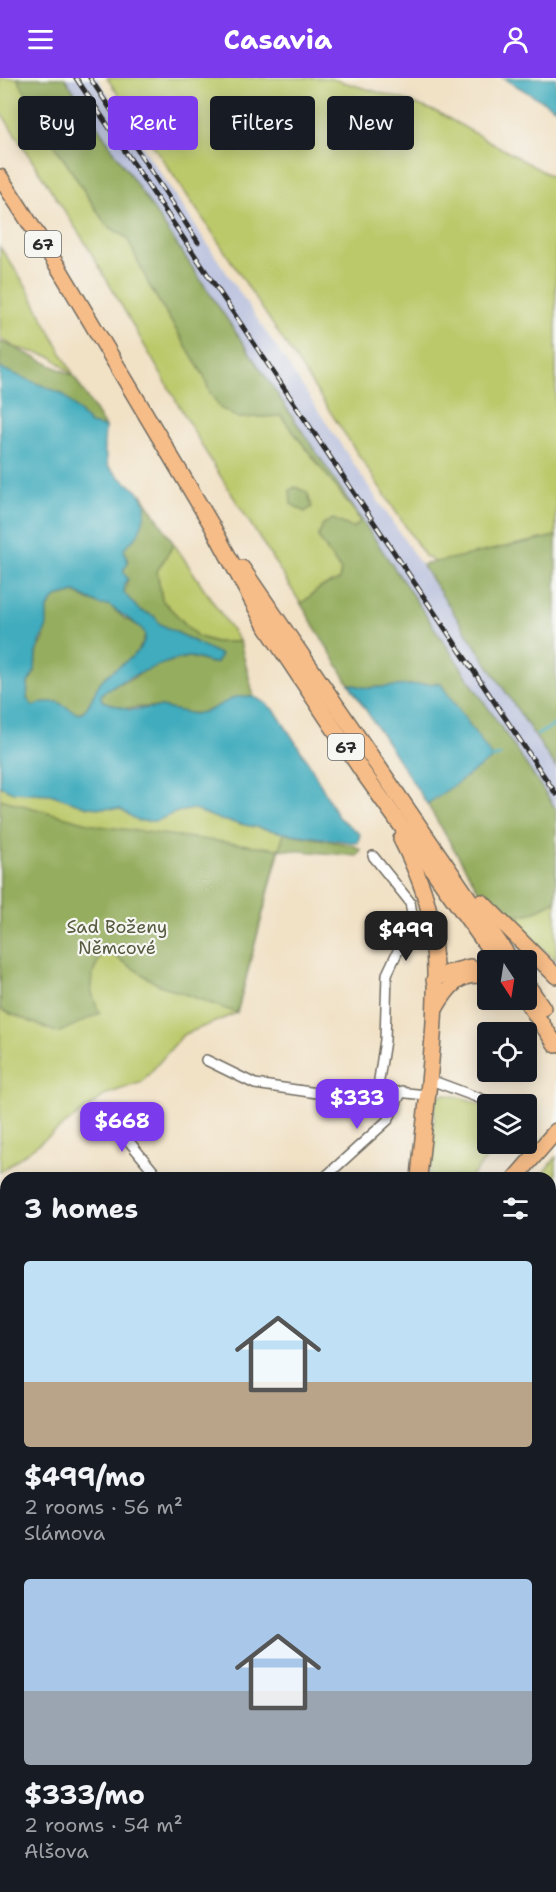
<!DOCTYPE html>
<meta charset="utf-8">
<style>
body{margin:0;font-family:"Shantell Sans",sans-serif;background:#242831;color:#f1f3f6;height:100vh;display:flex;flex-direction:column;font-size:22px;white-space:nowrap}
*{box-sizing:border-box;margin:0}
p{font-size:20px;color:#9ea1a6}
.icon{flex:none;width:33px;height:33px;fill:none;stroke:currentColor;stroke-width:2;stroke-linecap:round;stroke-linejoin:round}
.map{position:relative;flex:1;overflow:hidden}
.panel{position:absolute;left:0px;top:1094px;width:556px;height:722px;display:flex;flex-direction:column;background:#171b24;border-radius:18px 18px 0 0;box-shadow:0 3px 15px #0003}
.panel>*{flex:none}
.hud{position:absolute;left:18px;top:18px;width:520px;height:54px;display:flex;gap:12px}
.needle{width:39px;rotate:168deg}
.tools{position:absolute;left:477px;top:872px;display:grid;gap:12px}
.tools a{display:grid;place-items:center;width:60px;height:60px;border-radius:6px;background:#171b24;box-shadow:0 3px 15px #0003;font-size:30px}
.price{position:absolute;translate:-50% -51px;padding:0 14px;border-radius:12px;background:#7c3aed;color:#fff;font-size:20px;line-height:39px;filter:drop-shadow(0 2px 3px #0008)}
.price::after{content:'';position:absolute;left:50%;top:36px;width:18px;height:14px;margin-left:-9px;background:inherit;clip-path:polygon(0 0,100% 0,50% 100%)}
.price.on{background:#222;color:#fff}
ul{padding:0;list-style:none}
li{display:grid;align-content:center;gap:12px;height:318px;padding:0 24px}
li span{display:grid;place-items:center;height:186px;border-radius:6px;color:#555}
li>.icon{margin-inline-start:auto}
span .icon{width:108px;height:108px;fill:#fffc;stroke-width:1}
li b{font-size:26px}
h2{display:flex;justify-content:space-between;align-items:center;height:72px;padding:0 24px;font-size:26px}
.pill{padding:0 21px;border-radius:6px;background:#171b24;box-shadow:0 3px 15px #0003;font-size:21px;line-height:54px}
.pill.on{background:#7c3aed;color:#fff}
header{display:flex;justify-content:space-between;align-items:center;height:78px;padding:0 24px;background:#7c3aed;color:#fff;font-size:27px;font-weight:700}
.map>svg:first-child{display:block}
.industrial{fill:#bcc3de}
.green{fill:#bcc96a;stroke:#747a4a;stroke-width:1.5}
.forest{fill:#95ad5e;stroke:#606c44;stroke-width:1.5}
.water{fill:#3facbd;stroke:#356c74;stroke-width:1.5;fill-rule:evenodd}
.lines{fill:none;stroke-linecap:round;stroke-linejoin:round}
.stream{stroke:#3facbd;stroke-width:3}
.minor-casing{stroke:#706b61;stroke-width:12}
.primary-casing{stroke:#706b61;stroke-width:18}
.minor{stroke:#fff;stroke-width:9}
.primary{stroke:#f7bd88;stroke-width:15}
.rail-casing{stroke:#2b2b2b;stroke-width:5}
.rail{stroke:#f6f6f2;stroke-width:3;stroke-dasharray:9;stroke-linecap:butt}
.labels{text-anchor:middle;stroke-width:4.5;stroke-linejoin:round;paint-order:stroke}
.shield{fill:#f6f6f2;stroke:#686867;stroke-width:1.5}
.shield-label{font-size:16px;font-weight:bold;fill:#2b2b2b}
.park-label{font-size:18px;fill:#565a3e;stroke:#f6f6f2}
</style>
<header><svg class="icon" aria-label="menu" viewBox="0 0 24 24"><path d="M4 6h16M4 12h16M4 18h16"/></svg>Casavia<svg class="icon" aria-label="person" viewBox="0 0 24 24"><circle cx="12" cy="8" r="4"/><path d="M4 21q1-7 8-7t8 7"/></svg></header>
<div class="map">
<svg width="556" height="1814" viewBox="0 0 556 1814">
<rect width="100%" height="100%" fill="#f6f6f2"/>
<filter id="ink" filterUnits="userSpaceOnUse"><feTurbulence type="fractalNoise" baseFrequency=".0167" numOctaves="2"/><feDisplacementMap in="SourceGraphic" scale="12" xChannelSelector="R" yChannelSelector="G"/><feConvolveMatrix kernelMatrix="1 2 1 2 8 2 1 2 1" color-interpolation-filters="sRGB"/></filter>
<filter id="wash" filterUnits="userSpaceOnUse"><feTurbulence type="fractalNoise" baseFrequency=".008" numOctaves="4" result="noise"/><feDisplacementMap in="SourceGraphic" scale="24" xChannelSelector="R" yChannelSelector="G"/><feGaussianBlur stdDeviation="1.35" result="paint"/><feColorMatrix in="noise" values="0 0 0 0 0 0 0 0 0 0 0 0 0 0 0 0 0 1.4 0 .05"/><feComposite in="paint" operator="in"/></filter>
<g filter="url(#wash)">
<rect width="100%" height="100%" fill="#f1e1c5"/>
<!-- industrial -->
<polygon class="industrial" points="65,0 97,0 556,690 556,731"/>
<!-- green -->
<g class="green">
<polygon points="0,0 17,0 56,69 106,147 127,159 149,207 204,298 210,315 238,340 281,338 356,435 360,444 353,450 323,446 318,459 341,493 339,503 320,510 301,526 211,383 86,166 0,33"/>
<polygon points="107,0 329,0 405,22 439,35 556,101 556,458 436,485 425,478 210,151"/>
<polygon points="0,169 26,208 74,298 52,279 14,269 0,259"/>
<polygon points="174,466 240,564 215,564 197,558 162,522 157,493"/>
<polygon points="0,708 13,714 50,716 88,729 120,731 138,743 156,743 177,734 193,731 221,742 284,755 237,935 183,957 142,1004 107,1016 0,1094"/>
<polygon points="556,823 556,882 506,841 532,835"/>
<polygon points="444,1016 467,1021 487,1030 488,1065 500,1065 471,1099 429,1099 436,1020"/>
<polygon points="556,1079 556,1200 551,1201 550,1100 540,1099"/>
</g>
<!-- forest -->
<g class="forest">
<polygon points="17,0 65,0 556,731 556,823 532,835 504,839 484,821 427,726 492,680 440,605 367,610 349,606 301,526 320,510 339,502 341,493 318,459 323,446 333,441 353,450 360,444 356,435 281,338 238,340 220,330 210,315 204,298 149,207 127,160 106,147 56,69"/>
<polygon points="0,263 74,298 105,349 90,346 65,319 0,290"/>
<polygon points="295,409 307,414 312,429 305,434 291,426 290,412"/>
<path d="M141,415L174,466L157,493L162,522L197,558L215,564H240L254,619C231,616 218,633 197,635C185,637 172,630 160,629C141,627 120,636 102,622L101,617L106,611L133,600L150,589L189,579L211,585L195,563L160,546L154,538L139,532L124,515L127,503L123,493L128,484L124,471L143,420Z"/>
<polygon points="556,458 556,690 422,487"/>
<polygon points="75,514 88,522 109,527 125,541 142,549 145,556 143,565 130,583 104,600 86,631 78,636 44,624 33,628 27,621 28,605 35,593 36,575 44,561 47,531 56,519"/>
<path d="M0,721L99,748L279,771L284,755L353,767L361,772L357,778L279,771L237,935L157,906L104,871C91,898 85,907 100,935L58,955L1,932L0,928Z"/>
</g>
<!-- water -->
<g class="water">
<polygon points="503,0 556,0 556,31"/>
<path d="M0,290L63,316L90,346L105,349L104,369L108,388C131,415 160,411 137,458C133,464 127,465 124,471L128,484L123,493L128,501L124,506V515L139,532L154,538L160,546L221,577L216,585C207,585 199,580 190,579C175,579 108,606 101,617L102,623L130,632L160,629L194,636L208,633L235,619H254L264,624L276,634L310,687L338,739L360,756L358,765L284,755L221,742L193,731L177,734L156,743H138L120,731L88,729L50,716L13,714L0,708ZM75,514L100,527H109C117,534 144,549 145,556C147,575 113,590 102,602C93,612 91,632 78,636L58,624H44L33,628L27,621L28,605L35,593L36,575L47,548V531L56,519Z"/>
<polygon points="440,605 493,680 427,726 349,606 368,610"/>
</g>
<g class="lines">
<!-- stream -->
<g class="stream">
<polyline points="537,657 556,646"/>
<polyline points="493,680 500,677"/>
<polyline points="0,1606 6,1614"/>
<polyline points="183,1809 188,1814"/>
</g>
</g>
</g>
<g filter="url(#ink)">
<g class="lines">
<!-- minor casing -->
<g class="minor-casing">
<g id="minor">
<polyline points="373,778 410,824 413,841 387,896 385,962 377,1015"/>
<polyline points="206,982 255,1006 358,1021 388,1013 426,1017"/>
<polyline points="428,1001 495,1026"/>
<polyline points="105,1034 159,1100"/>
<polyline points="324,1100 388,1042 402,1013"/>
<polyline points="0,1251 6,1246"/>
<polyline points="0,1331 6,1333"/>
<polyline points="550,1537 556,1536"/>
<polyline points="401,1809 410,1814"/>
<polyline points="270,1814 273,1809"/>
</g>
</g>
<!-- primary casing -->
<g class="primary-casing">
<g id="primary">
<polyline points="0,99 60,192 211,446 264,545 362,693 497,882"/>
<polyline points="242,490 511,882"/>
<path d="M401,761C413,785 425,811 430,838C444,914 426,1021 419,1100"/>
<polyline points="482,824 556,898"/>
<polyline points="434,902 447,895 470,889"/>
<polyline points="526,905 543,930"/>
<polyline points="525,921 556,967"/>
<path d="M435,931C447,910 461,891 488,899"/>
<polyline points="515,1100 556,1053"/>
<polyline points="550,1209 556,1208"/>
<polyline points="0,1696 6,1689"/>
</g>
</g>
<!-- minor -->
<use href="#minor" class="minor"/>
<!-- primary -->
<use href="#primary" class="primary"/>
<!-- rail casing -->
<g class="rail-casing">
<g id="rail">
<polyline points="76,0 556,716"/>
<polyline points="90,0 198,164"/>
</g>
</g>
<!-- rail -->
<use href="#rail" class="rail"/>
</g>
</g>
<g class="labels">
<!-- shield labels -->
<g class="shield">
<rect x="25" y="153" width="36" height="26" rx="4.5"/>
<rect x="328" y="656" width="36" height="26" rx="4.5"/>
</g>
<g class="shield-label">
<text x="43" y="172">67</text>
<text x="346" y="675">67</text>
</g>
<!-- park labels -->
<g class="park-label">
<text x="117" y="855">Sad Boženy<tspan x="117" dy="21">Němcové</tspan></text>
</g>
</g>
</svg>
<div class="tools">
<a><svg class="needle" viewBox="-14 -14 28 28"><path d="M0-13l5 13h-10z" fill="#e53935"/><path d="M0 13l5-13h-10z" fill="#9ea1a6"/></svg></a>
<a><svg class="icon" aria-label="locate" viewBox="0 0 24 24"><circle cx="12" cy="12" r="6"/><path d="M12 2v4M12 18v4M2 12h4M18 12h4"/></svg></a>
<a><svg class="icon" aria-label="layers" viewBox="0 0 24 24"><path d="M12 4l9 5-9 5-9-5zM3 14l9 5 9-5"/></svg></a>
</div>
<b class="price on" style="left:406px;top:884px">$499</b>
<b class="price" style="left:357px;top:1052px">$333</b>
<b class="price" style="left:122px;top:1075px">$668</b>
<div class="hud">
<a class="pill">Buy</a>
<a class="pill on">Rent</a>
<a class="pill">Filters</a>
<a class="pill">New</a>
</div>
<section class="panel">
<h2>3 homes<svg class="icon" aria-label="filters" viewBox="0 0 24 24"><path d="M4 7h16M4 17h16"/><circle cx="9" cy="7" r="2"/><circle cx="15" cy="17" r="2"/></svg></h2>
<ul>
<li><span style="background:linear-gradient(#bfe0f5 65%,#b9a48a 0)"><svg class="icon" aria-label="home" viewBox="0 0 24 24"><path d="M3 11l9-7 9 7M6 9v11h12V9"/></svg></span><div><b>$499/mo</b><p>2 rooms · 56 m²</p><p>Slámova</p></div></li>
<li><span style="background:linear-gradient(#a9c7e8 60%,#9aa5b1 0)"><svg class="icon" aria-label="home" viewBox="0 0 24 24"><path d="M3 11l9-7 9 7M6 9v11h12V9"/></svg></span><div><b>$333/mo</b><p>2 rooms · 54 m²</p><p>Alšova</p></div></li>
</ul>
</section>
</div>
